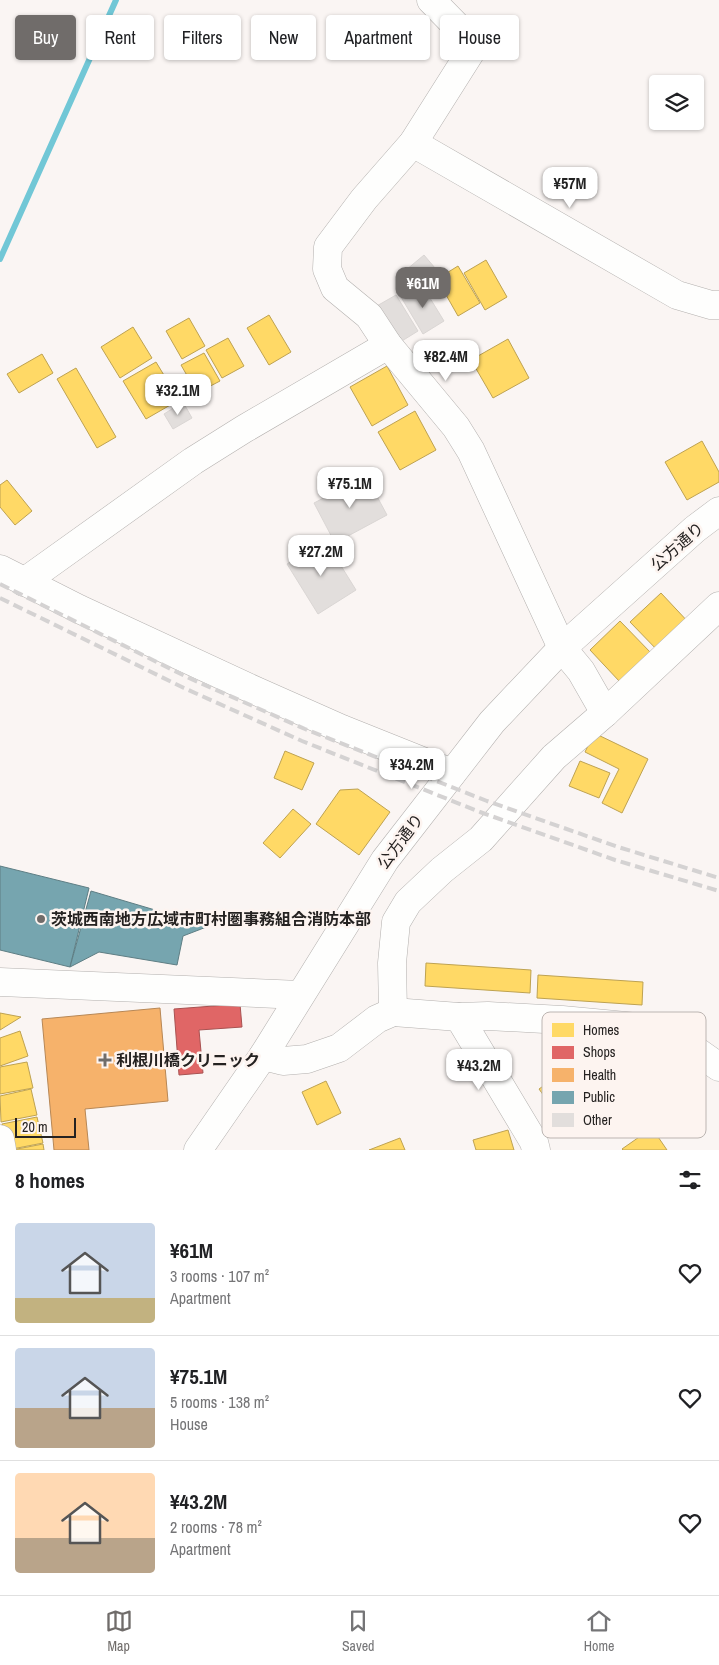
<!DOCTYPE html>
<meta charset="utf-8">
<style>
body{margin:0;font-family:"Archivo Narrow","Noto Sans JP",sans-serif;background:#f6f6f6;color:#202124;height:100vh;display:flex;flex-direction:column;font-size:19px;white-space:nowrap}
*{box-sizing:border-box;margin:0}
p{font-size:16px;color:#757577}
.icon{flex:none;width:28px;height:28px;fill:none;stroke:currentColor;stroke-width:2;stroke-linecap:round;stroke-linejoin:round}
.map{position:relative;height:1150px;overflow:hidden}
.panel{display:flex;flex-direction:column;background:#fff;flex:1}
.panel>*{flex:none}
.hud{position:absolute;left:15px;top:15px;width:690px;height:45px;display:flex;gap:10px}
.controls{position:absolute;left:649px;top:75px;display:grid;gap:10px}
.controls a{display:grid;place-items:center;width:55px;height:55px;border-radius:5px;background:#fff;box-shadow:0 1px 4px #0004;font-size:25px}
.scale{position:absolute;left:15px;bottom:12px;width:61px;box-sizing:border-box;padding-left:5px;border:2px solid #252221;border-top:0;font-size:14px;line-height:18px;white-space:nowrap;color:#252221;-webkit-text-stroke:4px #fdf4f0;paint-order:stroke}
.price{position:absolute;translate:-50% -42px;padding:0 11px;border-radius:10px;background:#fff;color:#222;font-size:16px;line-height:32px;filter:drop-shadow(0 1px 2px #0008)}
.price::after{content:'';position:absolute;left:50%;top:30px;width:15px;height:11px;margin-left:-8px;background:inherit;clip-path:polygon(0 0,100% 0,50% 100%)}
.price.on{background:#706c6a;color:#fff}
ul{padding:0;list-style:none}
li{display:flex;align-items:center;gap:15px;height:125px;padding:0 15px}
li+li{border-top:1px solid #e0e0e0}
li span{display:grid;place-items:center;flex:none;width:140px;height:100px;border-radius:5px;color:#555}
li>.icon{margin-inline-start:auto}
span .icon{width:60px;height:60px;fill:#fffc;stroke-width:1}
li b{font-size:21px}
h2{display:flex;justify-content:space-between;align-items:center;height:60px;padding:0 15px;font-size:21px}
.chip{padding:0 18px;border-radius:5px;background:#fff;box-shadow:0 1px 4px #0004;font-size:18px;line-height:45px}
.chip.on{background:#706c6a;color:#fff}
.tabs{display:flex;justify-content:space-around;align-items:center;height:70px;border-top:1px solid #e0e0e0;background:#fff;font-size:14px;color:#757577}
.tabs a{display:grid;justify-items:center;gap:2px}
.tabs .on{color:#706c6a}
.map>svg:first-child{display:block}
.homes{fill:#ffd966;stroke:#bea251}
.shops{fill:#e06666;stroke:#a85251}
.health{fill:#f6b26b;stroke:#b78755}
.public{fill:#76a5af;stroke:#5e7e84}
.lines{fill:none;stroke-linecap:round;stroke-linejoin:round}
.stream{stroke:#71c7d6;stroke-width:6}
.building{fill:#e2dedc;stroke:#dad6d4}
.minor-casing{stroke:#b3b0ae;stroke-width:29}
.minor{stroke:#fefefd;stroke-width:28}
.rail{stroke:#d4d2d2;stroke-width:4;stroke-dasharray:10 5;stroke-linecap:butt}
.poi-dot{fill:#706c6a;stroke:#fdf4f0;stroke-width:2}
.labels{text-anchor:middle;stroke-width:5;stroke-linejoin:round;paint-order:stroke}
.street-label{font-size:16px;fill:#252221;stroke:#fdf4f0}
.poi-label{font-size:16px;font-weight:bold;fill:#252221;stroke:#fdf4f0;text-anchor:start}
.key{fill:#fdf4f0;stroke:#bcb5b2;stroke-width:1}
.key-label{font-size:14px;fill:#252221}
</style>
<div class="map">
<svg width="719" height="1150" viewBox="0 0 719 1150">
<rect width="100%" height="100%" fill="#faf5f3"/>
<!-- homes -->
<g class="homes">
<polygon points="486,260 507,297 485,310 464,273"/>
<polygon points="458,266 480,303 458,316 437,279"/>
<polygon points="269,315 291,352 269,365 247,328"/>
<polygon points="189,318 205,346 182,359 166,331"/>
<polygon points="133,327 152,358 120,378 101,347"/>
<polygon points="228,338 244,366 222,378 206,350"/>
<polygon points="508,339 529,378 493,398 471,360"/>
<polygon points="204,353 220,381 197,393 181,365"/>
<polygon points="42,354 53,373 19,393 7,374"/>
<polygon points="156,362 179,400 146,419 123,381"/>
<polygon points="387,366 408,405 372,426 350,387"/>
<polygon points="76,368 116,437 97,448 57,379"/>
<polygon points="415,411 436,450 400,470 378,432"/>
<polygon points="702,441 719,472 719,482 687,500 665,462"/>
<polygon points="7,480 32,511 15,525 0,507 0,485"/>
<polygon points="661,593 691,625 661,654 630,622"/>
<polygon points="620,621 651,653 620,682 590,650"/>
<polygon points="594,733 648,759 622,813 602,803 619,769 585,752"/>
<polygon points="285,751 314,763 302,790 274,778"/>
<polygon points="580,761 610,773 599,798 569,786"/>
<polygon points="358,789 390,812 359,855 316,824 340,790"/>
<polygon points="293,809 311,824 280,858 263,843"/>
<polygon points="426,963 531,970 530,993 425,986"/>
<polygon points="538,975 643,982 642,1005 537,998"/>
<polygon points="0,1013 21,1017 0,1030"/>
<polygon points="20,1031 28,1056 0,1066 0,1038"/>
<polygon points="27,1062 33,1088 0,1094 0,1067"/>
<polygon points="569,1068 591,1099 561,1120 539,1089"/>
<polygon points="326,1081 341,1113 317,1125 302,1092"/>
<polygon points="31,1089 37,1115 1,1122 0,1096"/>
<polygon points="37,1117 43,1143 7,1150 2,1124"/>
<polygon points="652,1128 667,1150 623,1150 622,1149"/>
<polygon points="508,1130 514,1150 476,1150 473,1140"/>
<polygon points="400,1138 405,1150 369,1150"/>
<polygon points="43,1144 44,1150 12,1150"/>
</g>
<!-- shops -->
<polygon class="shops" points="240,1004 242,1027 199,1030 203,1073 179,1075 174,1009"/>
<!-- health -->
<polygon class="health" points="160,1008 168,1101 85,1109 89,1150 54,1150 42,1019"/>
<!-- public -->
<g class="public">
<polygon points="0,866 89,888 70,967 0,950"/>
<polygon points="91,891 209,926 183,936 177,965 99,952 70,967"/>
</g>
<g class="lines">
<!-- stream -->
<polyline class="stream" points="0,259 116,0"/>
</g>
<!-- building -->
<g class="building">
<polygon points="424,255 435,268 417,283 406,270"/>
<polygon points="422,285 444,321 423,334 401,297"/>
<polygon points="396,295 418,331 397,344 375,307"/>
<polygon points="183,402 192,418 173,429 164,414"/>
<polygon points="366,476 387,515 335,543 314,503"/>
<polygon points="325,540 356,590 318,614 287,564"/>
</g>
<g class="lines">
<!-- minor casing -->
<g class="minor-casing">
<g id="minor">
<polyline points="431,0 475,45 413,143 364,199 328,247 327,269 335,288 369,316 388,345 456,427 471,451 562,648 581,671 605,713"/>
<polyline points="413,143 677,295 711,305 719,305"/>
<polyline points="0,569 79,609 256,691 342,729 452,773"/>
<polyline points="24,582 193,461 244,429 388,345"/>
<polyline points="0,982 300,995"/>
<polyline points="393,1012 392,963 396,922 408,902 442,870 481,839 554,757 605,713 719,606"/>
<polyline points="459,1017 534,1142 536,1150"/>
<polyline points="263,1056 283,1061 307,1059 339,1048 377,1019 393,1012 459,1017 488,1016 562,1020 647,1028 685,1043 719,1067"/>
<polyline points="0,1139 2,1150"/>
<polyline points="198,1150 263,1056 385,860 492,722 562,648 695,529 719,511"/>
</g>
</g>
<!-- minor -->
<use href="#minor" class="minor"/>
<!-- rail -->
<g class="rail">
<polyline points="0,584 189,678 305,729 487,801 618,847 719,878"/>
<polyline points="0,598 184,688 302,741 480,812 615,860 719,891"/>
</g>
</g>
<!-- markers -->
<g class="poi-dot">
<circle cx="41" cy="919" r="5"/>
<path d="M102.5 1052.5h5v5h5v5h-5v5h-5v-5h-5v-5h5z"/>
</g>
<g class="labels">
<!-- street labels -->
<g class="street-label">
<text transform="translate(677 546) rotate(-41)" y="6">公方通り</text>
<text transform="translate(400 841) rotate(-53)" y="6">公方通り</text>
</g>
<!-- poi labels -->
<g class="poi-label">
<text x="51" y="925">茨城西南地方広域市町村圏事務組合消防本部</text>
<text x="116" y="1066">利根川橋クリニック</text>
</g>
</g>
<!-- legend -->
<rect x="542" y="1012" width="164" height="126" rx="8" class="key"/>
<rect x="552" y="1023" width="22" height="14" fill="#ffd966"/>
<rect x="552" y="1046" width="22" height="13" fill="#e06666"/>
<rect x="552" y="1068" width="22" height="14" fill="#f6b26b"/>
<rect x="552" y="1091" width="22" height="13" fill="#76a5af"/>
<rect x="552" y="1113" width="22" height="14" fill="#e2dedc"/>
<g class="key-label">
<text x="583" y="1035">Homes</text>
<text x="583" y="1057">Shops</text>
<text x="583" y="1080">Health</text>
<text x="583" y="1102">Public</text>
<text x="583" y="1125">Other</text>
</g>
</svg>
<div class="controls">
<a><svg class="icon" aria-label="layers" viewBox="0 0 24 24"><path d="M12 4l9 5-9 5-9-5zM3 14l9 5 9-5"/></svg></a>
</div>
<div class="scale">20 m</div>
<b class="price" style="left:570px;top:209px">¥57M</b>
<b class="price on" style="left:423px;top:309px">¥61M</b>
<b class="price" style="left:446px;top:382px">¥82.4M</b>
<b class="price" style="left:178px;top:416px">¥32.1M</b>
<b class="price" style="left:350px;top:509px">¥75.1M</b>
<b class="price" style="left:321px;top:577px">¥27.2M</b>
<b class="price" style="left:412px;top:790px">¥34.2M</b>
<b class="price" style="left:479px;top:1091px">¥43.2M</b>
<div class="hud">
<a class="chip on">Buy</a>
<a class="chip">Rent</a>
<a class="chip">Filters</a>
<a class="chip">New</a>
<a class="chip">Apartment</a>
<a class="chip">House</a>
</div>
</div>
<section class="panel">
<h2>8 homes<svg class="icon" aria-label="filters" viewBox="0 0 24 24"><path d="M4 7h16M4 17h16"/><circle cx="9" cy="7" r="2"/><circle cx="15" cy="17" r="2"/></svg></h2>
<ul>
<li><span style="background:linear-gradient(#c9d6e8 75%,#c2b280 0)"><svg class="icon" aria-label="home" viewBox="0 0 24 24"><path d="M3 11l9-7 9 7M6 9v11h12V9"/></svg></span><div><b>¥61M</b><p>3 rooms · 107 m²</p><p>Apartment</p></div><svg class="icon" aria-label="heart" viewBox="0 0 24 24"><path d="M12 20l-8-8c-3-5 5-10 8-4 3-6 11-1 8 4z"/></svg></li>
<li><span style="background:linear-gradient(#c9d6e8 60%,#b9a48a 0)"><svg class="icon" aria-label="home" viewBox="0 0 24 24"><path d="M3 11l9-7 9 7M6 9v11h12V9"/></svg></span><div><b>¥75.1M</b><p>5 rooms · 138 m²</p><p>House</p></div><svg class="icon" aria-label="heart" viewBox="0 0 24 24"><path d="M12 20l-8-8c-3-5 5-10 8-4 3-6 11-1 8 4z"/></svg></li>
<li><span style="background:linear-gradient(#ffd9b3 65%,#b9a48a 0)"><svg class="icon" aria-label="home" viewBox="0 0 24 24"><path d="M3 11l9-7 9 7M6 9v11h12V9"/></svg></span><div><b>¥43.2M</b><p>2 rooms · 78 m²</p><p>Apartment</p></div><svg class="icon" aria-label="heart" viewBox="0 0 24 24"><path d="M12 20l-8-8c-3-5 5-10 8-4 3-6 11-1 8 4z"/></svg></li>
</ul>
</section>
<nav class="tabs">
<a class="on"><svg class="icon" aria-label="map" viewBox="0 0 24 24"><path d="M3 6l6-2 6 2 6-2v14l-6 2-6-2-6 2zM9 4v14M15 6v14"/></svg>Map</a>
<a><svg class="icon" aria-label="saved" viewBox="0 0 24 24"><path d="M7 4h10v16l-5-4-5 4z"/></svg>Saved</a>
<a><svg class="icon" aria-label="home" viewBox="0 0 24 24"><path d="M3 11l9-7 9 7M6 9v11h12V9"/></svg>Home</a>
</nav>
